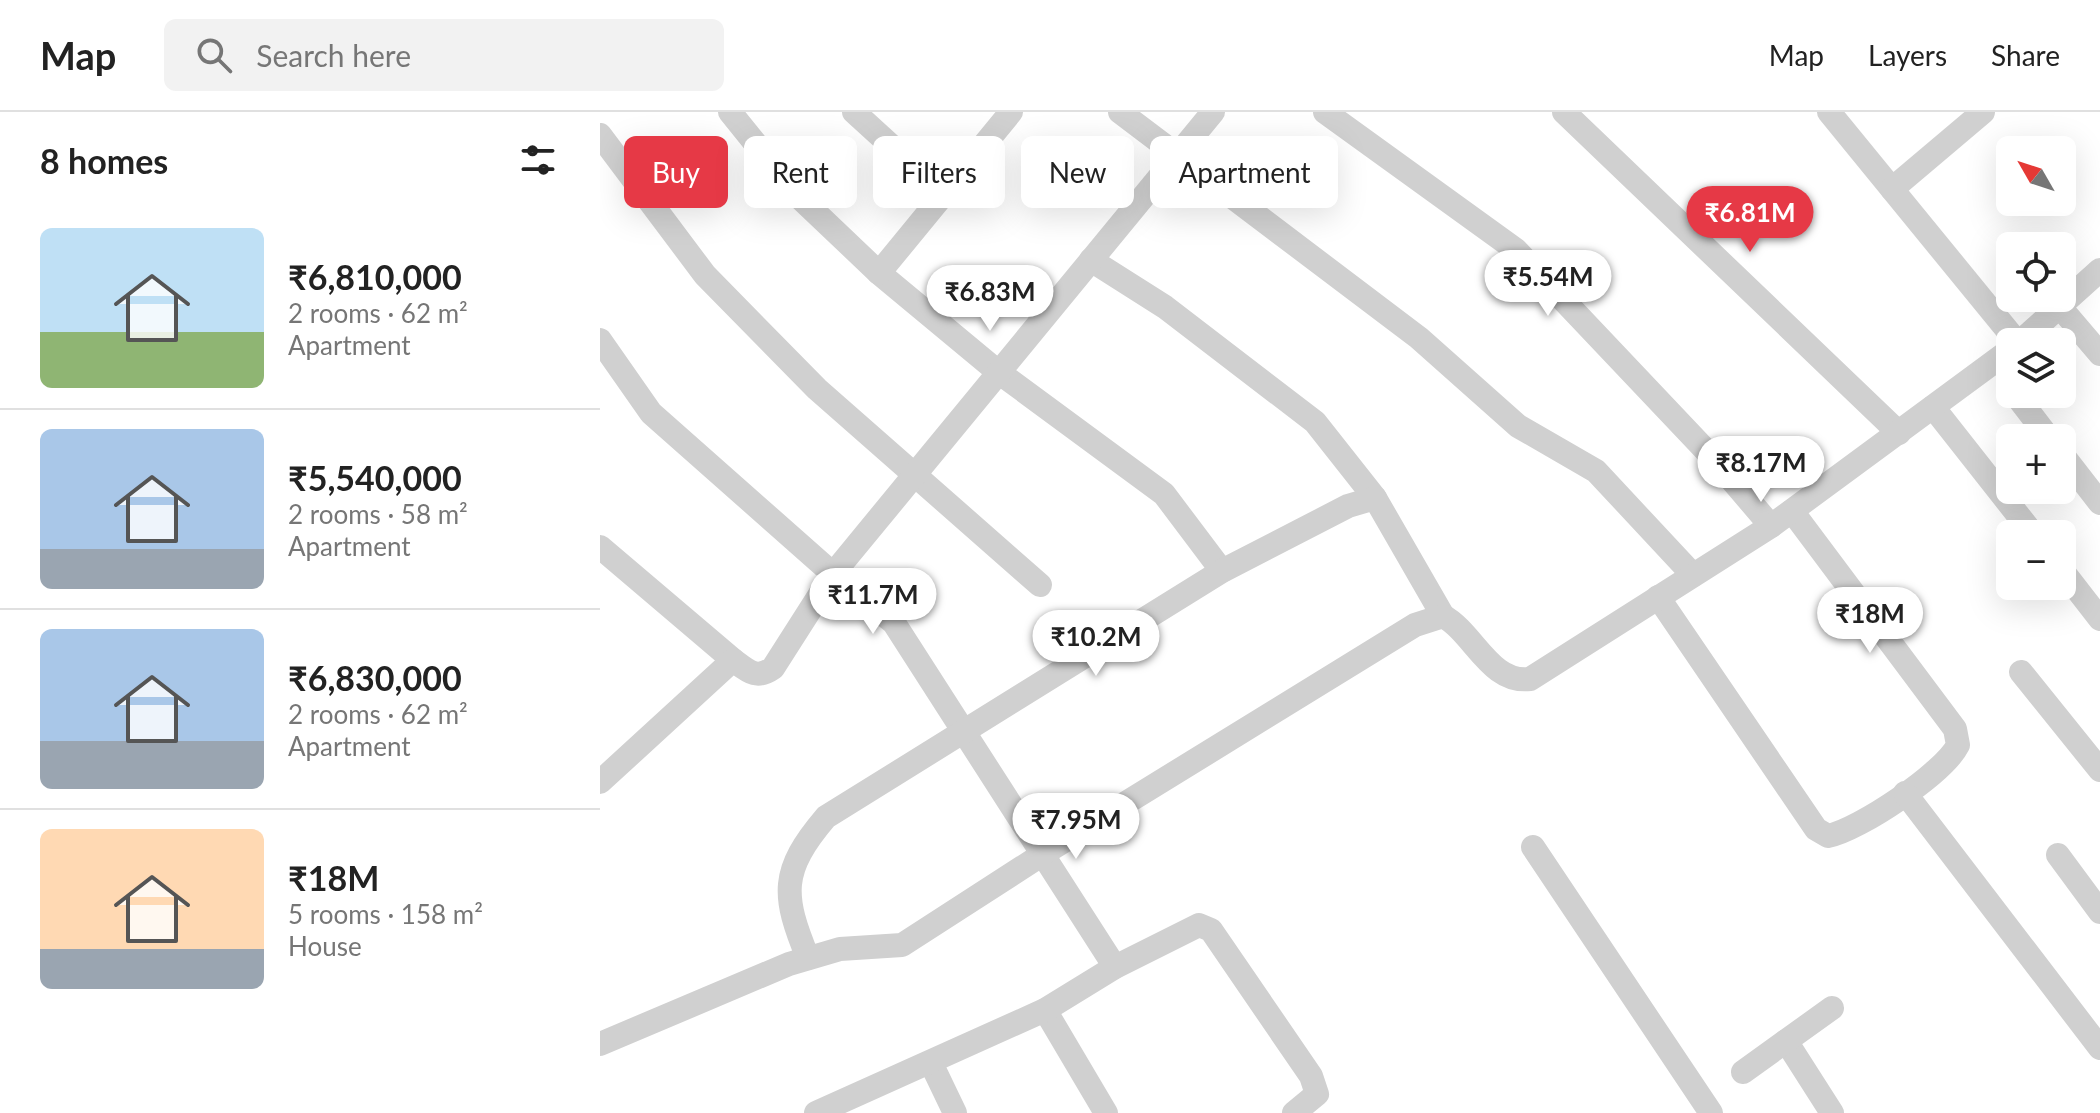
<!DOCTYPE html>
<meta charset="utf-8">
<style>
body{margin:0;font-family:Lato,sans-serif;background:#f2f2f2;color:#222;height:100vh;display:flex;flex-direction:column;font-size:30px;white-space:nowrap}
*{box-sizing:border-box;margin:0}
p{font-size:26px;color:#767676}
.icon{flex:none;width:44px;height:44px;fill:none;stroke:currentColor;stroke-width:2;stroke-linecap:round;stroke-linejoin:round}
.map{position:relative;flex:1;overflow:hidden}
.drawer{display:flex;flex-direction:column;background:#fff;width:600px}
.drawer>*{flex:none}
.guide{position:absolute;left:24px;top:24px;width:760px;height:72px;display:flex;gap:16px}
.needle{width:52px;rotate:309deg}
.tools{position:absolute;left:1396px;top:24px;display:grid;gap:16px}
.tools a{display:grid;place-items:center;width:80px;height:80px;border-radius:12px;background:#fff;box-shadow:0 8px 32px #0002;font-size:40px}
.price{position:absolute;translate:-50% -68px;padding:0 18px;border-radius:28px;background:#fff;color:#222;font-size:26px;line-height:52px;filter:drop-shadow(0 2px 4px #0008)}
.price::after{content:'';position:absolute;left:50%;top:48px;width:24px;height:18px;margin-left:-12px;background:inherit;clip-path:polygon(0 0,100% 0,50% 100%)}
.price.selected{background:#e63946;color:#fff}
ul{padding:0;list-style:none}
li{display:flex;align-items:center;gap:24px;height:200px;padding:0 40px}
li+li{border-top:2px solid #e0e0e0}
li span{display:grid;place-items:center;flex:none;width:224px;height:160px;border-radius:12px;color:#555}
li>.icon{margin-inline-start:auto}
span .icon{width:96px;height:96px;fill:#fffc;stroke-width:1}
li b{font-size:34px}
h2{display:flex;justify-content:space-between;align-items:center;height:96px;padding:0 40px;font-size:34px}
.tag{padding:0 28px;border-radius:12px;background:#fff;box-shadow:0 8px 32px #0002;font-size:28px;line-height:72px}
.tag.selected{background:#e63946;color:#fff}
header{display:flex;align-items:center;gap:48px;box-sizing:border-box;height:112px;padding:0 40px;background:#fff;border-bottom:2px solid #e0e0e0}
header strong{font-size:38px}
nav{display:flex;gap:44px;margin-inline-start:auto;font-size:28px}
.search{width:560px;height:72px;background:#f2f2f2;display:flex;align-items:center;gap:20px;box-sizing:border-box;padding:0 28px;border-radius:12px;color:#767676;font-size:30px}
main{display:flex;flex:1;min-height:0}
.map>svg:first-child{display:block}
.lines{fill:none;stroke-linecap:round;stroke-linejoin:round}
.street{stroke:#d0d0d0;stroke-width:24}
</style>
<header>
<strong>Map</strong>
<div class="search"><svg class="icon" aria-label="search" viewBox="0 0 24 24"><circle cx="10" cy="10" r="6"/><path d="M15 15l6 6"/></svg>Search here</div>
<nav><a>Map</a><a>Layers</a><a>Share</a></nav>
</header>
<main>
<section class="drawer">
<h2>8 homes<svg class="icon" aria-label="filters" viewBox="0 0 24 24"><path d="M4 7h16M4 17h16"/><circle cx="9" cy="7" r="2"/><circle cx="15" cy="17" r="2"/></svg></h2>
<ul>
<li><span style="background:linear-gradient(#bfe0f5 65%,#8fb573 0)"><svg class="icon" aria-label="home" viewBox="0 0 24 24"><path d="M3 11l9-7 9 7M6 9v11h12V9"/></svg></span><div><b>₹6,810,000</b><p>2 rooms · 62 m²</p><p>Apartment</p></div></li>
<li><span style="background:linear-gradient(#a9c7e8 75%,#9aa5b1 0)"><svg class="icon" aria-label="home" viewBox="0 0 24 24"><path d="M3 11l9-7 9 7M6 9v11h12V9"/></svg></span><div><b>₹5,540,000</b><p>2 rooms · 58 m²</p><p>Apartment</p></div></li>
<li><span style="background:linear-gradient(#a9c7e8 70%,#9aa5b1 0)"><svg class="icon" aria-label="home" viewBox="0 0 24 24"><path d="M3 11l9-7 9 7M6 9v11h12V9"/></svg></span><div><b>₹6,830,000</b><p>2 rooms · 62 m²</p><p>Apartment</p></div></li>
<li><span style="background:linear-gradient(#ffd9b3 75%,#9aa5b1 0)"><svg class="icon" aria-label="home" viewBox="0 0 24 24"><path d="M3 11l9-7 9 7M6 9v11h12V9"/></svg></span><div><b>₹18M</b><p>5 rooms · 158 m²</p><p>House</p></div></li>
</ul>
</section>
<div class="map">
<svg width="1500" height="1001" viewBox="0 0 1500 1001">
<rect width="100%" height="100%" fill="#fff"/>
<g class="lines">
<!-- street -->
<g class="street">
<polyline points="130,0 197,83 279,161 397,259 564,382 622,459"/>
<polyline points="254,0 344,82"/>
<polyline points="520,0 819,226 918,314 996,359 1093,463"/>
<polyline points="725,0 916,138 1113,346 1171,414"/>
<polyline points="964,0 1299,321"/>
<polyline points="1229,0 1417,230"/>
<polyline points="0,23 105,163 217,277 440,473"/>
<polyline points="1292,77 1383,0"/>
<polyline points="491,148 565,195 715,310 775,386"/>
<polyline points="279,161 411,0"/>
<polyline points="1460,195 1500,242"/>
<polyline points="0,228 51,301 233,462 294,511 515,855"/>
<polyline points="1420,230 1500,158"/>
<polyline points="1415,282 1449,326"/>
<polyline points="1333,295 1433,422"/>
<polyline points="1462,342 1500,391"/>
<polyline points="0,435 133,548"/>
<polyline points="1462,458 1500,507"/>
<path d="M1058,485L1216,717L1228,724C1259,718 1344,661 1358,633L1355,617L1192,399"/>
<polyline points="1421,560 1500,658"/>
<path d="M0,670L133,548C148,559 156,568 173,556L233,462L613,0"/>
<polyline points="1305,681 1500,936"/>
<polyline points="933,735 1111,1001"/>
<polyline points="1458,743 1500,800"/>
<path d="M208,846C182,783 180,759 226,705L622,459L748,394L775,386L843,504"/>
<polyline points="445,898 506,1001"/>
<polyline points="1186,929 1232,1001"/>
<path d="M0,932L189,852L240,837L302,833L443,742L815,513L843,504C874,521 890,572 930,567L1171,414L1410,238"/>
<polyline points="331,951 355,1001"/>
<polyline points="1143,960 1232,896"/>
<polyline points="216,1001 445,898 515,855 599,813 611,818 711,964 717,982 694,1001"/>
</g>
</g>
</svg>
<div class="tools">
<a><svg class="needle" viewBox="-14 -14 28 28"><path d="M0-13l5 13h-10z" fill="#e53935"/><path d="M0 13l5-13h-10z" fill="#767676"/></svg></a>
<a><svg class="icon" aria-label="locate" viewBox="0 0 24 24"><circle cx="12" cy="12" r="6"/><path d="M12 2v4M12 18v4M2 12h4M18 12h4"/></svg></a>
<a><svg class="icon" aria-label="layers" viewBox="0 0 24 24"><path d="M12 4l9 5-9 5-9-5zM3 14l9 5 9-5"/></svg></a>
<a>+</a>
<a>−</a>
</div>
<b class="price selected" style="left:1150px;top:142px">₹6.81M</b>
<b class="price" style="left:948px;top:206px">₹5.54M</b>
<b class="price" style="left:390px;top:221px">₹6.83M</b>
<b class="price" style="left:1161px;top:392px">₹8.17M</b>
<b class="price" style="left:273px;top:524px">₹11.7M</b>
<b class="price" style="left:1270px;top:543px">₹18M</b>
<b class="price" style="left:496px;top:566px">₹10.2M</b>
<b class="price" style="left:476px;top:749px">₹7.95M</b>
<div class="guide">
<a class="tag selected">Buy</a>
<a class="tag">Rent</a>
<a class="tag">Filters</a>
<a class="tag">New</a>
<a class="tag">Apartment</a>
</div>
</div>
</main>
